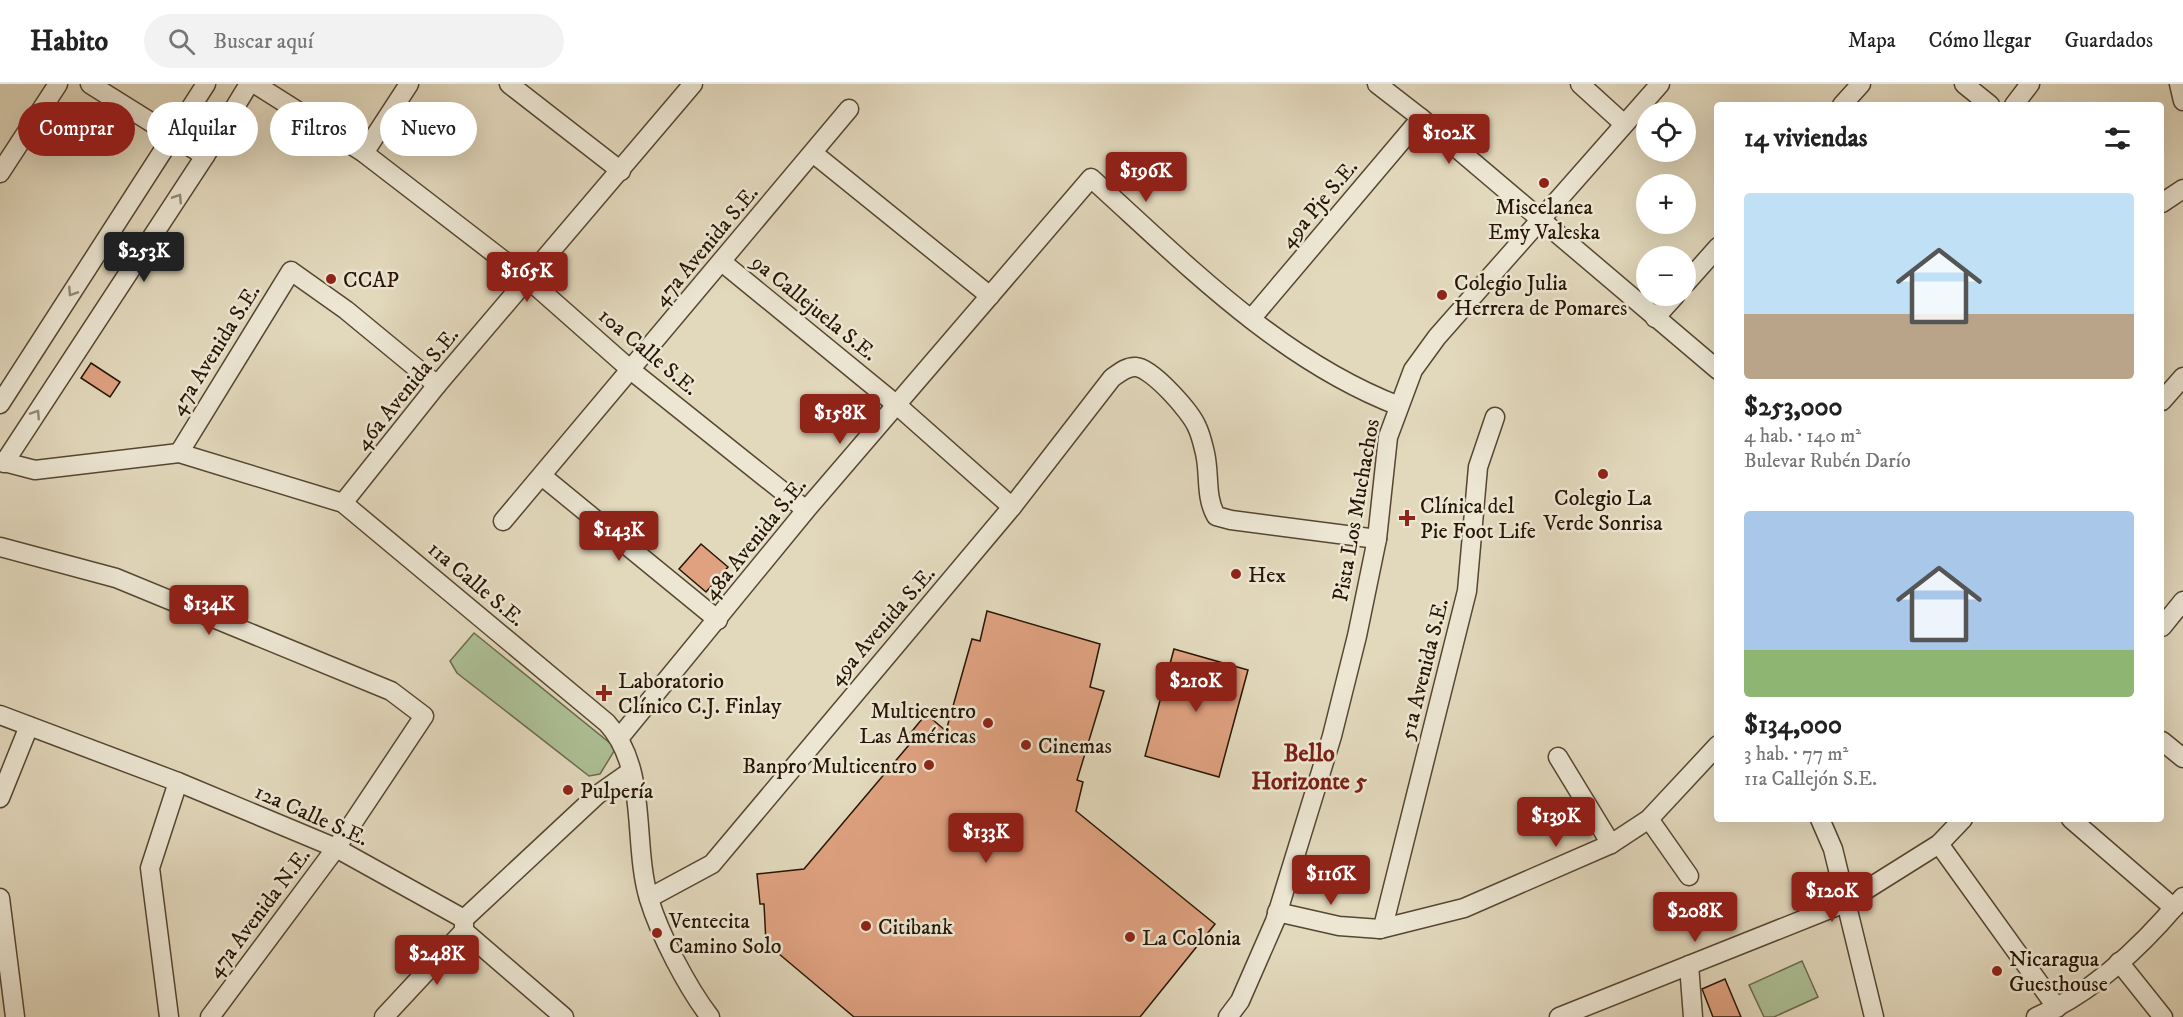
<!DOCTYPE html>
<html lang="es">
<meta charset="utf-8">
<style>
body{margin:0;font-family:"IM FELL DW Pica",serif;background:#f2f2f2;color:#222;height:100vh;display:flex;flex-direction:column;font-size:22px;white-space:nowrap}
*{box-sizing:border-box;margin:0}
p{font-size:20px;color:#767676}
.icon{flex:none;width:33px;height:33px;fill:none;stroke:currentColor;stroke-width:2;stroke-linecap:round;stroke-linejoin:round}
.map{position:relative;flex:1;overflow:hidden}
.details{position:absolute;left:1714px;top:18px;width:450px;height:720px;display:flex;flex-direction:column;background:#fff;border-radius:6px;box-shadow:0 6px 24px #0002}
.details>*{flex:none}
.hud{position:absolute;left:18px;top:18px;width:570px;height:54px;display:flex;gap:12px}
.fabs{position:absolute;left:1636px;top:18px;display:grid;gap:12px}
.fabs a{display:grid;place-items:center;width:60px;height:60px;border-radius:50%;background:#fff;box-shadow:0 6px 24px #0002;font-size:30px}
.price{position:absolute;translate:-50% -51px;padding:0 14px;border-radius:6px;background:#8f2418;color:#fff;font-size:20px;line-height:39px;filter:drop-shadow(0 2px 3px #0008)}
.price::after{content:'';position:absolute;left:50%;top:36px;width:18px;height:14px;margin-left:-9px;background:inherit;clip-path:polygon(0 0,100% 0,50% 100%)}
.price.current{background:#222;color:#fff}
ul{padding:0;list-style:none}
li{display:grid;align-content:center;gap:12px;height:318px;padding:0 30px}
li span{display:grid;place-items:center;height:186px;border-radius:6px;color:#555}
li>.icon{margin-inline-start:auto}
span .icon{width:108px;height:108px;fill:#fffc;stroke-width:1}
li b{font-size:26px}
h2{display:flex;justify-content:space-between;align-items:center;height:72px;padding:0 30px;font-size:26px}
.chip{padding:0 21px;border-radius:27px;background:#fff;box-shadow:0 6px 24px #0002;font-size:21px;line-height:54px}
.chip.current{background:#8f2418;color:#fff}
header{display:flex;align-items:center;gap:36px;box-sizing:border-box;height:84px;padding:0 30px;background:#fff;border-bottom:2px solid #e0e0e0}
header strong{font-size:28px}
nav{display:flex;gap:33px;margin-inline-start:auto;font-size:21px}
.search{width:420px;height:54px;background:#f2f2f2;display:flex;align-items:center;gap:15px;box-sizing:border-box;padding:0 21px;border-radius:33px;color:#767676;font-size:22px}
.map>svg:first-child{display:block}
.green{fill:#adc096;stroke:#6a6b4d;stroke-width:1.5}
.building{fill:#dfa180;stroke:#271604;stroke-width:1.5}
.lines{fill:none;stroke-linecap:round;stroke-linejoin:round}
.minor-casing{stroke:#564632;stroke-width:21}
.minor{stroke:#ece6d3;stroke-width:18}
.oneway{stroke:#938876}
.poi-dot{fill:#8f2418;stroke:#ece6d3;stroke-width:2}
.labels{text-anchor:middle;stroke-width:5;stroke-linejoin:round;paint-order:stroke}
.street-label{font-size:22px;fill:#271604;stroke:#ece6d3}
.poi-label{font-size:22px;fill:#271604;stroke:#ece6d3;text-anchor:start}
.neighbourhood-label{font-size:24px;font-weight:bold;fill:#7a1f14;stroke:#ece6d3}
</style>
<header>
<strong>Habito</strong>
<div class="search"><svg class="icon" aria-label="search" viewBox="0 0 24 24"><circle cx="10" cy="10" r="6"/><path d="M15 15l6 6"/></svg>Buscar aquí</div>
<nav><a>Mapa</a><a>Cómo llegar</a><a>Guardados</a></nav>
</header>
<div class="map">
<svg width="2183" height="933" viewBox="0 0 2183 933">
<rect width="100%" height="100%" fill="#e2d8bc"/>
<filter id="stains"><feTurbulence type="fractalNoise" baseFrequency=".00333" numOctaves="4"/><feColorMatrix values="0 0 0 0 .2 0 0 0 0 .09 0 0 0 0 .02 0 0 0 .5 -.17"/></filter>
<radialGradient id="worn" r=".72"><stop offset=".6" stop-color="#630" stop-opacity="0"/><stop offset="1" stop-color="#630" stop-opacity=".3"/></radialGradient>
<!-- green -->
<g class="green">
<polygon points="474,549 616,664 600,690 589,692 457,589 450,577"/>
<polygon points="1802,877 1818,913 1774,933 1764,933 1749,901"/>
</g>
<!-- building -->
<g class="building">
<polygon points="91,279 120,298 110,313 81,294"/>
<polygon points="701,460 728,483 706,508 679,485"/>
<polygon points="987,527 1100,560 1090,603 1104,607 1077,696 1083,698 1076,727 1215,840 1140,933 854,933 766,859 764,820 760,820 757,790 804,785 914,655 909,651 926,630 946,647 972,555 980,557"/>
<polygon points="1174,565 1248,586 1219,693 1145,672"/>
<polygon points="1725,895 1741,933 1713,933 1702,905"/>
</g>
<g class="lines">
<!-- minor casing -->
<g class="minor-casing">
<g id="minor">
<polyline points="90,0 205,72"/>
<polyline points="255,0 364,69 529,196 632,287 806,426"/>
<polyline points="509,0 621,87"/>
<polyline points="1377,0 1421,34 1718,286"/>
<polyline points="1580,0 1624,40"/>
<polyline points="1964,0 1990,21"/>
<polyline points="2179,0 2183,17"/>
<polyline points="1842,21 1861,0"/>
<polyline points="2014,21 2030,0"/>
<polyline points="364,69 409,0"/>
<polyline points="813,69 990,212"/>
<polyline points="0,89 58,0"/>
<polyline points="2162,119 2183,105"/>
<polyline points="722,178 898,322 1012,423"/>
<polyline points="1686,199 1718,163"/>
<polyline points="1655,234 1675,212"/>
<polyline points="1251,235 1421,34"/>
<polyline points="2162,317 2183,293"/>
<polyline points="0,320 206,0"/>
<polyline points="179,369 291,187 346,226 437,301"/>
<path d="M0,377L35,386L179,369L343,419L607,639C649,685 632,758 649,815C660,851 687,903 710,933"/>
<polyline points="4,379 205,72 249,0"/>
<polyline points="542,392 718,536"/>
<polyline points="343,419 437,301 693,0"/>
<polyline points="503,437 849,25"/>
<polyline points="0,463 116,494 391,607 424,632 336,764 210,933"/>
<polyline points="2162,543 2183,517"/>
<polyline points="0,631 178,698 336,764 464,835"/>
<path d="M620,653L806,426L1091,94C1185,179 1279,276 1399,322"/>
<polyline points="2162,657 2183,674"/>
<polyline points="1558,673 1611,760"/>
<polyline points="0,714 29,642"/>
<polyline points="1649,735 1689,792"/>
<polyline points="1820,735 1833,765 1874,933"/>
<polyline points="2071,735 2174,824"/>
<polyline points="1939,760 2057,924"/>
<polyline points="0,814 15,933"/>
<path d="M649,814L712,780L1012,423L1112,294C1119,289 1127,282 1136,283C1152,284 1191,328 1197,343C1201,351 1203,361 1205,369C1210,391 1205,412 1216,432L1231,436L1377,455"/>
<polyline points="1277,828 1339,842 1380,845 1464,824 1611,760 1649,735 1718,661"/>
<polyline points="464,835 597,711 631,687"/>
<polyline points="464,835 464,847 564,933"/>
<polyline points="1380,845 1383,843 1467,507 1478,383 1495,333"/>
<polyline points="2119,878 2163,933"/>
<polyline points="1689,881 1693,933"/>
<polyline points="169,933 150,784 178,698"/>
<polyline points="384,933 464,847"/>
<polyline points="1228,933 1240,917 1275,837 1332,652 1357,552 1377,455 1388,353 1413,286 1437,253 1660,0"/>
<polyline points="1559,933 1845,819 1939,760 1963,735"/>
<path d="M2036,933C2093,909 2144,860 2183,813"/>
</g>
</g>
<!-- minor -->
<use href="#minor" class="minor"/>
</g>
<!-- one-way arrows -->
<defs><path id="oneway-chevron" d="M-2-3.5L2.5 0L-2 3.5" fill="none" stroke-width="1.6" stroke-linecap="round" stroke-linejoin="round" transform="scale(1.5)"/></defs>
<g class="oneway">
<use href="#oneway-chevron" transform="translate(178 114) rotate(-57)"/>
<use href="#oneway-chevron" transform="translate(72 208) rotate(123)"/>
<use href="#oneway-chevron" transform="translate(36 330) rotate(-57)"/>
</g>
<!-- markers -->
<g class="poi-dot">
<circle cx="1544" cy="99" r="6"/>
<circle cx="331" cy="195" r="6"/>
<circle cx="1442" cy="211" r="6"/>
<circle cx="1603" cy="390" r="6"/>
<path d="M1404 425h6v6h6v6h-6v6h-6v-6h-6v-6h6z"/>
<circle cx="1236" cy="490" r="6"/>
<path d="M601 600h6v6h6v6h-6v6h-6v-6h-6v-6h6z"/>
<circle cx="988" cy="639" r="6"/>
<circle cx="1026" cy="661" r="6"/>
<circle cx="929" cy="681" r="6"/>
<circle cx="568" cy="706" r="6"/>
<circle cx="866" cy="842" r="6"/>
<circle cx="657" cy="849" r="6"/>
<circle cx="1130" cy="853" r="6"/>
<circle cx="1997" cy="887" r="6"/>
</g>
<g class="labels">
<!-- street labels -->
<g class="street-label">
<text transform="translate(1318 119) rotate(-50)" y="8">49a Pje S.E.</text>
<text transform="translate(705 161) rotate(-50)" y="8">47a Avenida S.E.</text>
<text transform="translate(815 223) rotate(39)" y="8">9a Callejuela S.E.</text>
<text transform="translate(214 265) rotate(-58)" y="8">47a Avenida S.E.</text>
<text transform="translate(649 267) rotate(40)" y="8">10a Calle S.E.</text>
<text transform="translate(406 304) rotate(-51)" y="8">46a Avenida S.E.</text>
<text transform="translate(1355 426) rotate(-80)" y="8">Pista Los Muchachos</text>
<text transform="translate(754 454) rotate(-51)" y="8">48a Avenida S.E.</text>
<text transform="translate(477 499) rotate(40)" y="8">11a Calle S.E.</text>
<text transform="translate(881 541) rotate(-49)" y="8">49a Avenida S.E.</text>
<text transform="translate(1423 585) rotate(-76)" y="8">51a Avenida S.E.</text>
<text transform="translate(312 730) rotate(24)" y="8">12a Calle S.E.</text>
<text transform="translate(258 828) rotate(-53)" y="8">47a Avenida N.E.</text>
</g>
<!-- poi labels -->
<g class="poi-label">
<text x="1544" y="130" text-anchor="middle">Miscelanea<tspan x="1544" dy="25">Emy Valeska</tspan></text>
<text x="343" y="203">CCAP</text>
<text x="1454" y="206">Colegio Julia<tspan x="1454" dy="25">Herrera de Pomares</tspan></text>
<text x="1603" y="421" text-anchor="middle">Colegio La<tspan x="1603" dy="25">Verde Sonrisa</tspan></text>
<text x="1420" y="429">Clínica del<tspan x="1420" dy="25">Pie Foot Life</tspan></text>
<text x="1248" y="498">Hex</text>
<text x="618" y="604">Laboratorio<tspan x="618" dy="25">Clínico C.J. Finlay</tspan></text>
<text x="976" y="634" text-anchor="end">Multicentro<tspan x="976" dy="25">Las Américas</tspan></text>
<text x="1038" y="669">Cinemas</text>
<text x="917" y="689" text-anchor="end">Banpro Multicentro</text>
<text x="580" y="714">Pulpería</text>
<text x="669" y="844">Ventecita<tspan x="669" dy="25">Camino Solo</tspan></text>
<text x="878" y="850">Citibank</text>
<text x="1142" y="861">La Colonia</text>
<text x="2009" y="882">Nicaragua<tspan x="2009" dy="25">Guesthouse</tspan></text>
</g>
<!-- neighbourhood labels -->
<g class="neighbourhood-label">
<text x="1309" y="677">Bello<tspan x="1309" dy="28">Horizonte 5</tspan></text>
</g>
</g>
<rect width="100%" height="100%" filter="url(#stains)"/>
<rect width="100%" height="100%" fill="url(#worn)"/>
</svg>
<div class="fabs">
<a><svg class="icon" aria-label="locate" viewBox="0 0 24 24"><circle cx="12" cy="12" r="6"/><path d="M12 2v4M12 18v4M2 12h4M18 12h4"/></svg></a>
<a>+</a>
<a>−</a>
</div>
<b class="price" style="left:1449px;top:81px">$102K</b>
<b class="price" style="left:1146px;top:119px">$196K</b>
<b class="price current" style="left:144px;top:199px">$253K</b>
<b class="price" style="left:527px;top:219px">$165K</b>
<b class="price" style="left:840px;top:361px">$158K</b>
<b class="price" style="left:619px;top:478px">$143K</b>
<b class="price" style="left:209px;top:552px">$134K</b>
<b class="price" style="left:1196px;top:629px">$210K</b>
<b class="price" style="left:1556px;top:764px">$139K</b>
<b class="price" style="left:986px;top:780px">$133K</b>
<b class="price" style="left:1331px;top:822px">$116K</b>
<b class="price" style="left:1832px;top:839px">$120K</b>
<b class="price" style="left:1695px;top:859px">$208K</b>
<b class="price" style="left:437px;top:902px">$248K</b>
<div class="hud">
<a class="chip current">Comprar</a>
<a class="chip">Alquilar</a>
<a class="chip">Filtros</a>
<a class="chip">Nuevo</a>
</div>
<section class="details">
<h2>14 viviendas<svg class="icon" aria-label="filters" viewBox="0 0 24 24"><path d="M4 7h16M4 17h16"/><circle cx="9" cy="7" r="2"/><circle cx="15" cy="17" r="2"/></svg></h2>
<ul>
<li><span style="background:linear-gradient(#bfe0f5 65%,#b9a48a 0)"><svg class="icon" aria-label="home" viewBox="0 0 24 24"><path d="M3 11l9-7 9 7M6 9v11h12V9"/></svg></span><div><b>$253,000</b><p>4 hab. · 140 m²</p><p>Bulevar Rubén Darío</p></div></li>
<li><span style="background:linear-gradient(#a9c7e8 75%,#8fb573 0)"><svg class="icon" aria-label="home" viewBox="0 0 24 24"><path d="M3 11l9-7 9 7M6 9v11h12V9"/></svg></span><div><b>$134,000</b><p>3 hab. · 77 m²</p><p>11a Callejón S.E.</p></div></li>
</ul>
</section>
</div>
